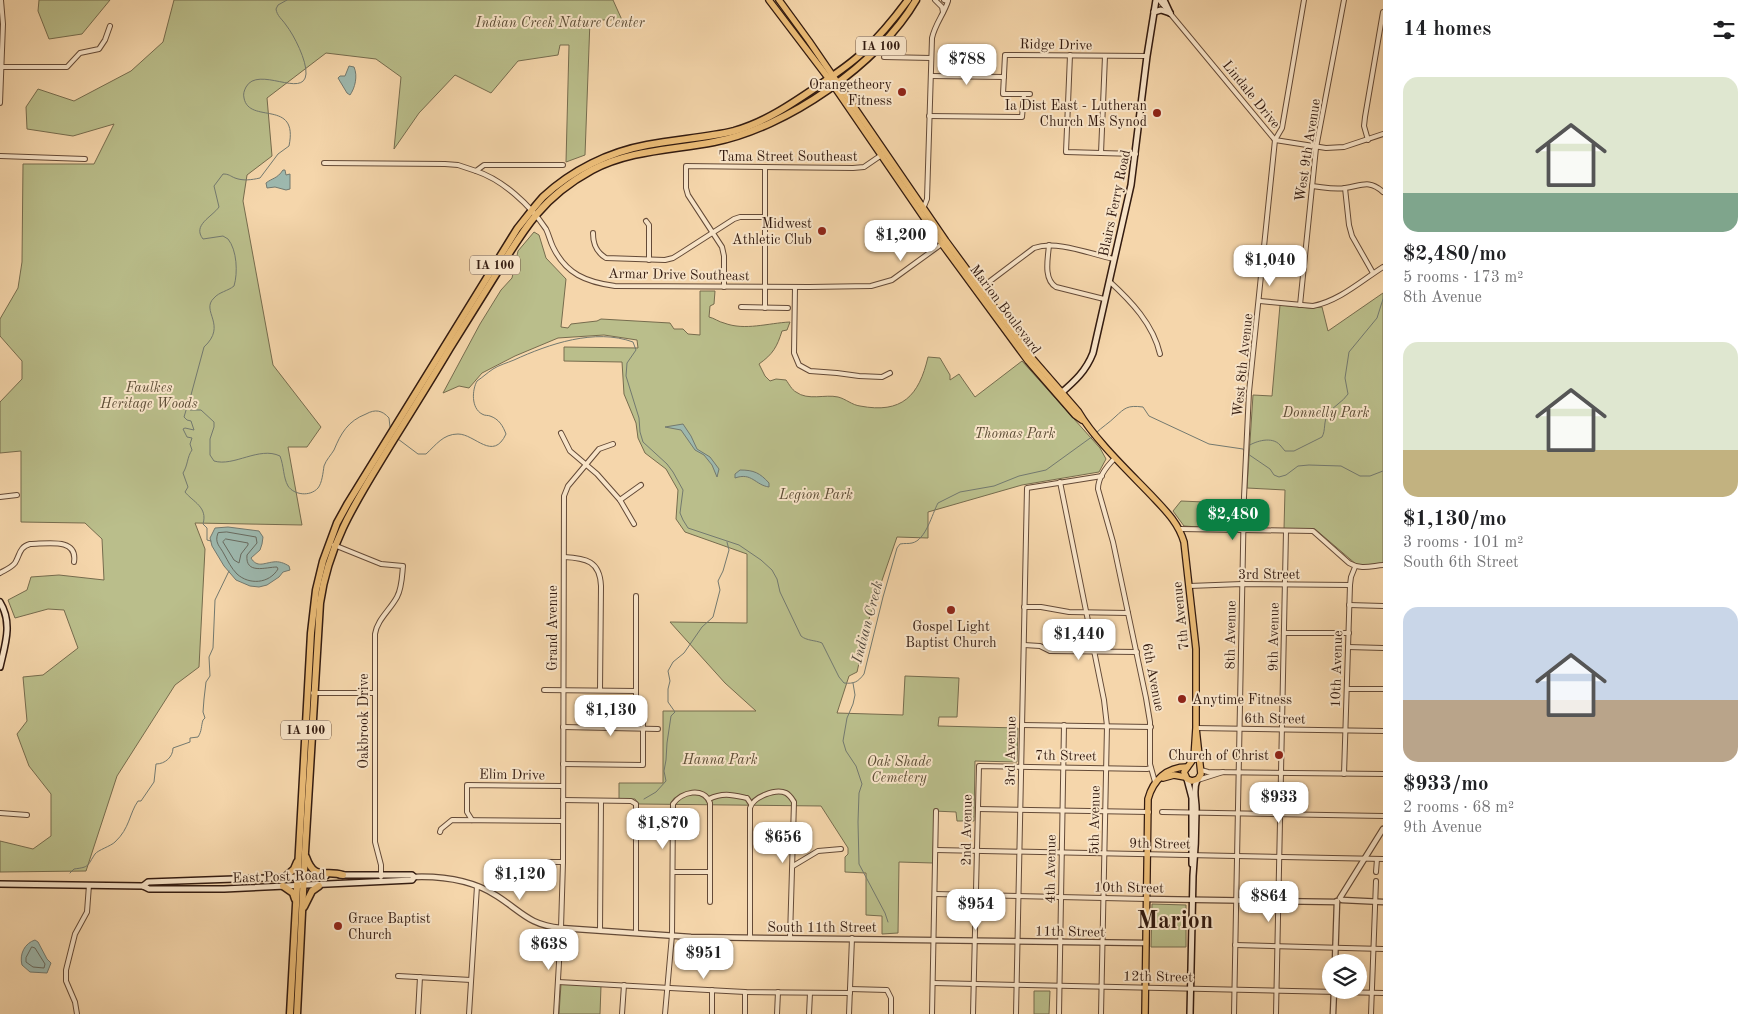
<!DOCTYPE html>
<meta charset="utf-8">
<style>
body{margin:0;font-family:"Old Standard TT",serif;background:#f6f6f6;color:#202124;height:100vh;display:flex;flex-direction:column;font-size:19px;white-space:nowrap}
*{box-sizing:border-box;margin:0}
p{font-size:16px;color:#757577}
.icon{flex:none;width:28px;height:28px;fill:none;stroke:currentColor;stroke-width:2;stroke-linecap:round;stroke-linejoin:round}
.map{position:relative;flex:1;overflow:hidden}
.panel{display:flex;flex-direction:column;background:#fff;width:375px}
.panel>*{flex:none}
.buttons{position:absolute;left:1322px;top:954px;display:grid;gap:10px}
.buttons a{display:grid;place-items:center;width:45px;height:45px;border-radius:50%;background:#fff;box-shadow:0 2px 8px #0003;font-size:25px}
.price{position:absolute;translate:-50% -42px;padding:0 11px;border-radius:10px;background:#fff;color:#222;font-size:16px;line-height:32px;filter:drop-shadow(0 1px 2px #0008)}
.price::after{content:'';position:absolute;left:50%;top:30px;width:15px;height:11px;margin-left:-8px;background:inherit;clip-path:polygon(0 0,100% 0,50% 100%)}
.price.active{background:#0b8043;color:#fff}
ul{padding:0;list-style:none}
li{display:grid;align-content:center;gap:10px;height:265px;padding:0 20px}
li span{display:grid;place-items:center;height:155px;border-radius:15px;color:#555}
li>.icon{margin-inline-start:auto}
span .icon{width:90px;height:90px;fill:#fffc;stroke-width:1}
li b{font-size:21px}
h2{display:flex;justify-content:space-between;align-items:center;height:60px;padding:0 20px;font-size:21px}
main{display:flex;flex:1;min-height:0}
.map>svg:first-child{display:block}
.green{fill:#babe8b;stroke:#766c4e}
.water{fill:#9db8ae;stroke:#73796f}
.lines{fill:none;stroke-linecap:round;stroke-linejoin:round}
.shore{stroke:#686a5f;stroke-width:1}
.stream{stroke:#73796f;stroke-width:1}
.minor-casing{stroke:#644a37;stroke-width:6}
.tertiary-casing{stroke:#644a37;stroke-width:7}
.secondary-casing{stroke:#331b10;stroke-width:8}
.primary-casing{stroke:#331b10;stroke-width:8}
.trunk-casing{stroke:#331b10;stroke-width:9}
.minor{stroke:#f8e4c8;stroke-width:4}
.tertiary{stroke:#f8e4c8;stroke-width:4.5}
.secondary{stroke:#f8e4c8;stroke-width:5}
.primary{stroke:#eabb76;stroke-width:5.5}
.trunk{stroke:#eabb76;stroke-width:6}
.poi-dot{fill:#8f2418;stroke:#f8e4c8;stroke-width:2}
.labels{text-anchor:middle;stroke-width:4;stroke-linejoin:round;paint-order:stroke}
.shield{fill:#f8e4c8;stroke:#6e5747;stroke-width:1}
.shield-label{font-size:12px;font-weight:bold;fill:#331b10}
.park-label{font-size:14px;font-style:italic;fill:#5c4c35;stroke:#f8e4c8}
.street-label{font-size:14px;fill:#331b10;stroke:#f8e4c8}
.poi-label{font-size:14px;fill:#331b10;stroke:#f8e4c8;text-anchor:end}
.water-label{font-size:15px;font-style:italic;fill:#534a3f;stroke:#f8e4c8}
.town-label{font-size:24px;font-weight:bold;fill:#331b10;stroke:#f8e4c8}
</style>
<main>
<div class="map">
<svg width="1383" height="1014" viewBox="0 0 1383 1014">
<rect width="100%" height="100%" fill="#f5d6ab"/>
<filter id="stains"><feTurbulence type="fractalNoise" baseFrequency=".004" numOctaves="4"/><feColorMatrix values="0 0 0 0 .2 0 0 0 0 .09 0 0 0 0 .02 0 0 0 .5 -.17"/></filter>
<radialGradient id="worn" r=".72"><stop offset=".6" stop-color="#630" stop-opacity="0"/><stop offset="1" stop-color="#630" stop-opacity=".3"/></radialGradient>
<!-- green -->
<g class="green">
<polygon points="39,0 110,0 82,34 49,39 38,11"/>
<polygon points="174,0 613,0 622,20 590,20 585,155 566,162 569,45 560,45 558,55 518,61 491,93 455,75 419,113 394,149 401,77 376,59 326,53 267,98 272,156 247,175 243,201 273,365 321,427 307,447 288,447 302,525 195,523 205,549 199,667 175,685 117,776 86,871 0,872 0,841 33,849 51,836 51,794 29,766 17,734 27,721 23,677 43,675 78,648 64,610 48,609 15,618 8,600 27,590 31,577 59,575 104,580 102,539 85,523 21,522 21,451 0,453 0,402 22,379 22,361 0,336 0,319 18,288 22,262 23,164 94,164 114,124 73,136 27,129 26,107 38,89 74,101 131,71 163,42"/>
<path d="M534,232L539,235L546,258L566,279L561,327L568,328L571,324L597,321L601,319L670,323L674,329H683L688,334L700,335V291H715L714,304L710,306L709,317C714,318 719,322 724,323C745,331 768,323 790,322L787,330L782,331C777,347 773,354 759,364L765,376L770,381L776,379L786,380C789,384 792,390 796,392C808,401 825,394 838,397C846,399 852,405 860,406C902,414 919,396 928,357L940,358L950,375V380L959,374L975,397L1022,361L1100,448L1106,459L1099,472L1022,485L928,512V538L897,537L870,615L857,672L849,676L837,713L903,715L905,676L959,678L957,717H939L938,726L1018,728L1017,762L975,761L974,821H957L956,812L934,811L933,863L899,862L898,933L882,934V916L866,915V873L845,872V857L848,854V848L821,806L639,804L635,799H619V783H663V711H756L725,683L670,622L747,623V554L685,532L676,519L678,490L666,469L645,453L638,438L636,423L624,394L622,362L564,361V347L638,348L637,340L604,335L558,338L515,356L482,373L469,388L459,386L443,393L480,324L501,290L512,278L518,251Z"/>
<polygon points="1383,293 1383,564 1357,565 1315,529 1284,529 1285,490 1247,488 1253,395 1272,396 1280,305 1310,308 1322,307 1328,331"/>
<polygon points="1181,501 1204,502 1212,516 1212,528 1184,526 1173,511"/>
<polygon points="1152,904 1186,905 1186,947 1151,947"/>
<polygon points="561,984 601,986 600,1014 559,1014"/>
<polygon points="1034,991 1050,991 1049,1014 1034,1014"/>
</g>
<!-- water -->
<g class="water">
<path d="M349,66L354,67C358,76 355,88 350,95L347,93L338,78L340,76H345Z"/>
<path d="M283,170H285L286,175L290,174V189L286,190L275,187L267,188L266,183C272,178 277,179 283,170Z"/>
<polygon points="683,424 691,436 697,449 710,457 719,469 717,477 712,465 704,455 695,450 681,430 665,427"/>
<path d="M740,470C754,470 760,473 769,483V487C755,485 752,472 735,478V474Z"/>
<path d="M228,527L259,531L263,537L262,544L260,550L251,558C257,568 264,563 273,562C279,561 284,563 289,566L290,570L283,572L279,577L267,585L259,587L250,586L236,580L224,566L212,546L210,538L215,528Z"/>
<path d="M35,940L38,942L47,959L51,963L47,973L30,972L22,965C19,954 25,943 35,940Z"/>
</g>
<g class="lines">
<!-- shore -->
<g class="shore">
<path d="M227,532L256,537L257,543L247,555C245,575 266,567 277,567L278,569C269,584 249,585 237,574C231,568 228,561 224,554C220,546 214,543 218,533Z"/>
<polygon points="226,539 248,543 248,545 241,554 239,563 234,560 223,542"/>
<polygon points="32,947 35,948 45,964 44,968 33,967 26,962 26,958"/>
</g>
<!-- stream -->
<g class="stream">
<path d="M287,0L278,5L276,9C277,16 282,19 286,25C294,35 307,61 306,74C304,99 258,65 246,87C244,91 243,94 244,98C249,125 299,98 289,146L278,154L260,178C251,180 243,181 235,178C230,176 229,174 223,174L214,186L219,207C212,217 192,225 203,239L223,236L228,239C237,250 238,273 234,286C228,291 219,292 214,298C200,311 228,325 204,347L188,406L190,410H201L214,422V427L210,439V455L214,461C234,467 259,446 280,456C284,466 283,477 288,486C294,495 310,497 318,488C322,483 323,473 324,466C326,460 331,455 334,450C341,433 348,421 366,414C375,409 382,410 389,418L390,427"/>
<path d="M187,407L184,417L187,420L191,421L194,430L185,428L183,429L187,437L192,438L190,444L192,450C187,457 188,465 183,473L188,487L185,492C193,502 208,507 203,524L207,528V540L211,541"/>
<path d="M1096,433C1102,427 1109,423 1115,417C1125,408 1127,405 1143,407L1149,416L1209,444L1243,449L1245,452"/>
<path d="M398,439L418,454H426C436,445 443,434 458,434C475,434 493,462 506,434C503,426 499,419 490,416C488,415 485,416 482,414C471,408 472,390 477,381C483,377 487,373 493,369C499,365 507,363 514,360C549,344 595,328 633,342L636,350L627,363L626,376L639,418L640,432L643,442L667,464L673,472L683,490L680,513L683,520L688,528L739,545L761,560L772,570L777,579L780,592L801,636C807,641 815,640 822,643L839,677L844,683C854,684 858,682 864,674L883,597L897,548L900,544C905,543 908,544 912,543C926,540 932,514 938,503L960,492L994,486L1019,476L1046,470L1093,436"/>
<path d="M1248,446C1256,441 1272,436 1280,445C1282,447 1283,449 1285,451H1294L1322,437C1326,430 1323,422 1328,414C1333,406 1343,402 1348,394L1345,378L1349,352L1377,318L1383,299"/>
<polyline points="1248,454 1270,469 1274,475 1279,477 1286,475 1298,466 1309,465 1341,466 1360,476 1370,476 1383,471"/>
<polyline points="853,683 855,695 853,704 847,718 843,741 846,751 856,766 862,784 859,793 858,822 859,864 885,913 888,922"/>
<polyline points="644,799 656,792 666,781 664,771 666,760 667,743 671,716 675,712 668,702 668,689 670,681 668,671 673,662 684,653 702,627 713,617 720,590 718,581 723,571 729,550 727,542"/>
<path d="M70,873L74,869C90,867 87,866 95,854C98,850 111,846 115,842C130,828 129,814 138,801H141L154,782L156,764C165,764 173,757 173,748L190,742V738L198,737C202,731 201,726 203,720L205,718L203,712L204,699L206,682L210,676L209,657L213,648L215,600L229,571"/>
<polyline points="542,882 555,882 555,868"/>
</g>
<!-- minor casing -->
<g class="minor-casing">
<g id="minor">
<polyline points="935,0 942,7 943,12"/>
<polyline points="1159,0 1275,140 1326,148 1344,147 1383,134"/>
<polyline points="1070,55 1066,152 1136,154"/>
<polyline points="884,57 931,58"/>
<polyline points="0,67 67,67 80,53 99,49 105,40 110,26"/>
<polyline points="931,76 1004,77"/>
<polyline points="1030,94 1003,94 1005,55 1147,56"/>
<polyline points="0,103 3,24 1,0"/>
<polyline points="929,116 1022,117 1024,95"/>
<polyline points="1368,140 1364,126 1365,117 1383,12"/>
<polyline points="1101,153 1105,56"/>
<polyline points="0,156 85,159"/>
<polyline points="324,163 445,164 458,165 476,171 484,165 563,165"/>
<polyline points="765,167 765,308"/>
<path d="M476,171C503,180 530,205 546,229C549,235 550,241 553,247C566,274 586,282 615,286L809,287L871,286L892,280L943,243"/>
<path d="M1312,186C1323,187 1334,190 1345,188C1361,186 1369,179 1383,192"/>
<polyline points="1345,188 1349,225 1352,236 1373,273"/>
<path d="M923,209L927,199L932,38C935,24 944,14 948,1L944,0"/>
<polyline points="646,221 649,225 649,260"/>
<path d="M593,233C593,244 596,252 606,258L665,260L673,258L681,253L734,219L740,217H765"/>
<path d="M1049,245C1048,258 1043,279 1056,287L1104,299"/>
<path d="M1109,281C1131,301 1153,324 1160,354"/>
<polyline points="724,287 724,256 722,247 688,195 686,188 686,166 853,168 864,167 883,154"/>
<polyline points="795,287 794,353 799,365 810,371 837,373 859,376 882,377 890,373"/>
<path d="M981,288L1034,248C1057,240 1090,254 1114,259"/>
<path d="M1260,301L1313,306C1339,301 1361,281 1383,267"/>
<polyline points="1300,305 1316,148 1344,0"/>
<polyline points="741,307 788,308"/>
<polyline points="561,433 570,451 597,474 620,500 634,524"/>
<path d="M1115,458C1107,466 1098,477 1098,489L1113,542L1146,698L1150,722V764L1155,782"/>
<polyline points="1060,482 1104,700 1107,726 1101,1014"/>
<polyline points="0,497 17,495"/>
<polyline points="620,500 641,485"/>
<path d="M1180,529L1313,531L1349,563C1361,570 1371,566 1383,565"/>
<path d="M334,545L381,564L403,566C402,576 402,588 397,597C390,610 377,620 375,634V842L381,865V877"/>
<path d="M564,557C586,558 600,561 601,586L600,690"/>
<path d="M0,573C5,570 11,568 15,563C20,555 19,547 30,544C46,544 78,537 74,562"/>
<polyline points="1189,586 1242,584 1350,585"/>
<polyline points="1349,605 1383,606"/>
<polyline points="1024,607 1041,607 1069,612 1128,613"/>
<polyline points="1284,633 1349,633"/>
<polyline points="1024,645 1040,646 1050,651 1137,652"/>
<polyline points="1348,647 1383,648"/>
<polyline points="1347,689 1383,689"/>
<polyline points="544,690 636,691"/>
<polyline points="313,693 374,693"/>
<polyline points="1022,725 1151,727"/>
<polyline points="563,727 658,729"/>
<polyline points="1196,728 1383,731"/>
<polyline points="563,764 643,765 643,721 636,706 636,596"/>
<polyline points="1201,770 1208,772 1383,774"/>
<polyline points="1344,774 1350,585 1351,577 1355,567"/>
<polyline points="1198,780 1223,772"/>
<path d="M709,799C723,792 733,795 747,798L751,804"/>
<polyline points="563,800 631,801 636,804 636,933"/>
<polyline points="978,809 1149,812"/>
<polyline points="1162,812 1383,816"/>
<polyline points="0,813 27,815"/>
<polyline points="472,820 467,812 467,785 563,786"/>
<polyline points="440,832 441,829 452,820 563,821"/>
<polyline points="936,850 1383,859"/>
<polyline points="516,862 563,862"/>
<polyline points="793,866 818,851 841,849"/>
<polyline points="673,872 710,872"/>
<polyline points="1376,872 1377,859"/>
<polyline points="935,894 1147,899"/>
<polyline points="600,930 601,801"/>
<path d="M750,938V808C753,797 776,788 786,793C790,795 792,799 794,802L790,937"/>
<polyline points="1235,945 1383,949"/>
<polyline points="398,976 471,980"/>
<polyline points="558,982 745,992 850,993"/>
<polyline points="933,983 1383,993"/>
<polyline points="850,989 887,990 891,998 891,1014"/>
<polyline points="77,1014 75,1002 66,981 66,970 75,934 87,912 89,885"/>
<polyline points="418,1014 420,977"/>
<polyline points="469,1014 477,886"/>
<polyline points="556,1014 561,928 563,862 564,496 568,486 599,449 613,444"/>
<polyline points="622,1014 624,985"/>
<path d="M665,1014L672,935L673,804C681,792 704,786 710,803V902"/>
<polyline points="712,1014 712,990"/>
<polyline points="745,1014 745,992"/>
<polyline points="777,1014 778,992"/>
<polyline points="809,1014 810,993"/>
<polyline points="849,1014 852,938"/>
<polyline points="932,1014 936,811"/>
<polyline points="973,1014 979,766 1147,769 1151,768"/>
<polyline points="1016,1014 1027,488 1102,476"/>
<polyline points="1059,1014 1064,725"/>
<polyline points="1234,1014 1244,497 1249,392 1275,140 1282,128 1304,0"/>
<polyline points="1276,1014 1286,531"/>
<polyline points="1371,1014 1376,881"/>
</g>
</g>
<!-- tertiary casing -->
<g class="tertiary-casing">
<g id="tertiary">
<path d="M414,877C443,876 472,880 497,896C522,912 529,925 561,928L691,937L1146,943"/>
<polyline points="1340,898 1383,829"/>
<polyline points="1147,899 1337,902"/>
<polyline points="1342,900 1383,902"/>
<polyline points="1335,962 1337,901"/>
<polyline points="1333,1014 1334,990"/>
</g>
</g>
<!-- secondary casing -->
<g class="secondary-casing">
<g id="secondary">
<polyline points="1164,0 1170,13"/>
<polyline points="1154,12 1161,10 1170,13"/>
<path d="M1060,394C1075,381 1086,371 1093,353L1131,185L1147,56L1156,0"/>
<path d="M0,602C13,623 5,645 0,667"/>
<polyline points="1187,779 1192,798 1192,864"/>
<polyline points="340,875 412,875 414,877"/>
<polyline points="0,884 143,886 149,889 224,889 412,880 414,877"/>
<polyline points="143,886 148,882 326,876"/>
<path d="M1190,1014L1193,876C1195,855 1196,834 1196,812C1197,801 1192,791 1197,780"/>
</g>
</g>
<!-- primary casing -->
<g class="primary-casing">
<g id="primary">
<polyline points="769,0 829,79 942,244 1028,361 1075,415 1082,420"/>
<path d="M779,0L809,41L946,241L1032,358L1078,411C1095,440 1128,471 1151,495C1165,510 1178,522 1184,542L1196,649V728L1201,774L1198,779L1192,781L1187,779L1184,772L1194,758L1196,728"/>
<polyline points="1163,778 1174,775 1185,777"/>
<path d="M1145,1014L1148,799C1153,780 1167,767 1187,767"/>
</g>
</g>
<!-- trunk casing -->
<g class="trunk-casing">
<g id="trunk">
<path d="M306,857C315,882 325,869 343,875"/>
<polyline points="285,877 294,869 297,862"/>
<polyline points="283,886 293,893 295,899"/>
<polyline points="304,907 312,891 319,886"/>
<path d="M290,1014L311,633L316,590L323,561L337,523L348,503L517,229C525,219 534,207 543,197C572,170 609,152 647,145C676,139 706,138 734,131C766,122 793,103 821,84C835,74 851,64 863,52C880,36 894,19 908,0"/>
<path d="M297,1014L305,852L320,603C329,540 359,497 391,444C411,412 431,380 450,348C466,322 482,297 498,271C510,252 521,233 536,215C551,197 570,182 592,170C630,150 672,150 714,142C786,128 879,64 916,0"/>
</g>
</g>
<!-- minor -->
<use href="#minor" class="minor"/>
<!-- tertiary -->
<use href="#tertiary" class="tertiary"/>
<!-- secondary -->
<use href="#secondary" class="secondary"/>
<!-- primary -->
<use href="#primary" class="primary"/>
<!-- trunk -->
<use href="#trunk" class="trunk"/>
</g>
<!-- markers -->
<g class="poi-dot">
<circle cx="902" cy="92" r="5"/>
<circle cx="1157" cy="113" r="5"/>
<circle cx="822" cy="231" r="5"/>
<circle cx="951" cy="610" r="5"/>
<circle cx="1182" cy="699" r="5"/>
<circle cx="1279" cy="755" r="5"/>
<circle cx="338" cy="926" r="5"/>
</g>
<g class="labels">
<!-- shield labels -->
<g class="shield">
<rect x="856" y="36.5" width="50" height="19" rx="4"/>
<rect x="470" y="255.5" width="50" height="19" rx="4"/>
<rect x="281" y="720.5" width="50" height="19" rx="4"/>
</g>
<g class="shield-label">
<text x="881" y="50">IA 100</text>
<text x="495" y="269">IA 100</text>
<text x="306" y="734">IA 100</text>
</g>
<!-- park labels -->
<g class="park-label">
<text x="560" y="27">Indian Creek Nature Center</text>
<text x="149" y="392">Faulkes<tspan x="149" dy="16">Heritage Woods</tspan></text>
<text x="1326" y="417">Donnelly Park</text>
<text x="1015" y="438">Thomas Park</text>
<text x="816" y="499">Legion Park</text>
<text x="720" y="764">Hanna Park</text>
<text x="899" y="766">Oak Shade<tspan x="899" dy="16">Cemetery</tspan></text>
</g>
<!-- street labels -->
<g class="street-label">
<text transform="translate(1056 44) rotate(1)" y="5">Ridge Drive</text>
<text transform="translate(1252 94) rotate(51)" y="5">Lindale Drive</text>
<text transform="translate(1307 150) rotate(-81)" y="5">West 9th Avenue</text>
<text x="788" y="161">Tama Street Southeast</text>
<text transform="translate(1114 203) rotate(-78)" y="5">Blairs Ferry Road</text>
<text transform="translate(679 274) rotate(1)" y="5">Armar Drive Southeast</text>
<text transform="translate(1006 309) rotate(53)" y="5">Marion Boulevard</text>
<text transform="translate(1242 365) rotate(-84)" y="5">West 8th Avenue</text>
<text x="1269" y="579">3rd Street</text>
<text transform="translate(1180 616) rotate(-96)" y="5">7th Avenue</text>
<text transform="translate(552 628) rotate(-90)" y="5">Grand Avenue</text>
<text transform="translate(1230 635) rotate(-89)" y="5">8th Avenue</text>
<text transform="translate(1273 637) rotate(-89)" y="5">9th Avenue</text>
<text transform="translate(1336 669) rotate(-88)" y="5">10th Avenue</text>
<text transform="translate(1154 677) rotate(79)" y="5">6th Avenue</text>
<text transform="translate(1275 718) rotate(1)" y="5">6th Street</text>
<text transform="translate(363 721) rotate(-90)" y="5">Oakbrook Drive</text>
<text transform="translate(1010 751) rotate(-89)" y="5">3rd Avenue</text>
<text transform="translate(1066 755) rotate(1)" y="5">7th Street</text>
<text transform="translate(512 774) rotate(1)" y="5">Elim Drive</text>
<text transform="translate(1094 820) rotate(-89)" y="5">5th Avenue</text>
<text transform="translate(966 830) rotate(-89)" y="5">2nd Avenue</text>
<text transform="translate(1160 843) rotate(1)" y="5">9th Street</text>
<text transform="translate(1050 869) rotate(-89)" y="5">4th Avenue</text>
<text transform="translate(279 876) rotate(-2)" y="5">East Post Road</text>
<text transform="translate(1129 887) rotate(1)" y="5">10th Street</text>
<text x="822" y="932">South 11th Street</text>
<text transform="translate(1070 931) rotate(1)" y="5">11th Street</text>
<text transform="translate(1158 976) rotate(1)" y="5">12th Street</text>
</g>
<!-- poi labels -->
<g class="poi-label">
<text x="892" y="89">Orangetheory<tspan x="892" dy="16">Fitness</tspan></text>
<text x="1147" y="110">Ia Dist East - Lutheran<tspan x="1147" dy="16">Church Ms Synod</tspan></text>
<text x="812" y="228">Midwest<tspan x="812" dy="16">Athletic Club</tspan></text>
<text x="951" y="631" text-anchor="middle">Gospel Light<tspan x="951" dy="16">Baptist Church</tspan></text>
<text x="1192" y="704" text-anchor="start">Anytime Fitness</text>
<text x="1269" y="760">Church of Christ</text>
<text x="348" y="923" text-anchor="start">Grace Baptist<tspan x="348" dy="16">Church</tspan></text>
</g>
<!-- water labels -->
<g class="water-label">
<text transform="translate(867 622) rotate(-75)" y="5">Indian Creek</text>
</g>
<!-- town labels -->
<g class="town-label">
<text x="1175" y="928">Marion</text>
</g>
</g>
<rect width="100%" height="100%" filter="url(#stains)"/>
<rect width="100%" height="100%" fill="url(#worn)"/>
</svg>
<div class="buttons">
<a><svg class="icon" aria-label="layers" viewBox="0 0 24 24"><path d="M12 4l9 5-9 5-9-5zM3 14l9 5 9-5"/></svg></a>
</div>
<b class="price" style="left:967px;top:86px">$788</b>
<b class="price" style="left:901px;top:262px">$1,200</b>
<b class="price" style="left:1270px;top:287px">$1,040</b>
<b class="price active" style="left:1233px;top:541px">$2,480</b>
<b class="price" style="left:1079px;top:661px">$1,440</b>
<b class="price" style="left:611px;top:737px">$1,130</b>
<b class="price" style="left:1279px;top:824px">$933</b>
<b class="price" style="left:663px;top:850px">$1,870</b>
<b class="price" style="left:783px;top:864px">$656</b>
<b class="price" style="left:520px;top:901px">$1,120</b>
<b class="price" style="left:1269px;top:923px">$864</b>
<b class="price" style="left:976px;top:931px">$954</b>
<b class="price" style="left:549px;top:971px">$638</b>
<b class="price" style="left:704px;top:980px">$951</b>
</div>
<section class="panel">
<h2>14 homes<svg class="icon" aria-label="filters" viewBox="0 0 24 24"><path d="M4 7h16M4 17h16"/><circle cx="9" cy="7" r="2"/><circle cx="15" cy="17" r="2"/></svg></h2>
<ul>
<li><span style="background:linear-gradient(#dfe7d0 75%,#7fa58c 0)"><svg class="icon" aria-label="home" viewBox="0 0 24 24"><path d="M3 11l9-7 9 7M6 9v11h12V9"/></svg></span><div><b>$2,480/mo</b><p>5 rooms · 173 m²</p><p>8th Avenue</p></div></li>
<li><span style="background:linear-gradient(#dfe7d0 70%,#c2b280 0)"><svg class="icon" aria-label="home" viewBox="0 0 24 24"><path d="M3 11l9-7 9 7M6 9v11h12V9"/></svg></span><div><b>$1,130/mo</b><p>3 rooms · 101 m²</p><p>South 6th Street</p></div></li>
<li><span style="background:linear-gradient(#c9d6e8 60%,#b9a48a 0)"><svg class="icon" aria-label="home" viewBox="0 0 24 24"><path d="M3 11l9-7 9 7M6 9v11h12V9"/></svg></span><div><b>$933/mo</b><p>2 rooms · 68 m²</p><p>9th Avenue</p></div></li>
</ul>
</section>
</main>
